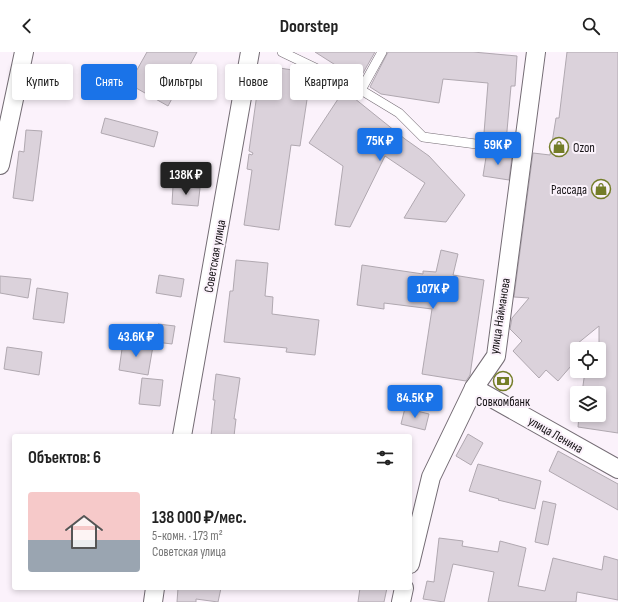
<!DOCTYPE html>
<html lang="ru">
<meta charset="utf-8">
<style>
body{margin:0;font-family:"Sofia Sans Condensed",sans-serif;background:#f2f2f2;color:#222;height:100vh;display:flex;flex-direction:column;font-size:15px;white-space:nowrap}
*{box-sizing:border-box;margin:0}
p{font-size:13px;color:#767676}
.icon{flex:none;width:22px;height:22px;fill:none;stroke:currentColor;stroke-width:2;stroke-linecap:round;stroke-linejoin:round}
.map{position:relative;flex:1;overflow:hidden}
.panel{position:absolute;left:12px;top:382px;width:400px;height:156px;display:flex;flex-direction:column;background:#fff;border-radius:4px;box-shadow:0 2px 6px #0003}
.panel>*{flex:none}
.banner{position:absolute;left:12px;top:12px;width:400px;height:36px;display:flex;gap:8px}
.tools{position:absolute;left:570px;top:290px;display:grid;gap:8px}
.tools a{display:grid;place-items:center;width:36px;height:36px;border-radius:4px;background:#fff;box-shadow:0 2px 6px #0003;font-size:20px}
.price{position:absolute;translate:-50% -34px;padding:0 9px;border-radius:4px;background:#1a73e8;color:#fff;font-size:13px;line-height:26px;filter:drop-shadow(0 1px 2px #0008)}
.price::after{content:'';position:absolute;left:50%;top:24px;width:12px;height:9px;margin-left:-6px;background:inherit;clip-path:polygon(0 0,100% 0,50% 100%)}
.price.active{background:#222;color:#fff}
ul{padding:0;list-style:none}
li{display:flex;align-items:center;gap:12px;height:100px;padding:0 16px}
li+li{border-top:1px solid #e0e0e0}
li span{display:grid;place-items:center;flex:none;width:112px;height:80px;border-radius:4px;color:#555}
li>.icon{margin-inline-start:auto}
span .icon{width:48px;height:48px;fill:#fffc;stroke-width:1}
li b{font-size:17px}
h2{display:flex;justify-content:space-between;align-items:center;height:48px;padding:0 16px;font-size:17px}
.chip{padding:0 14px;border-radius:4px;background:#fff;box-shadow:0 2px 6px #0003;font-size:14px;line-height:36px}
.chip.active{background:#1a73e8;color:#fff}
header{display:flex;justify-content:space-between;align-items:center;height:52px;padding:0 16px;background:#fff;font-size:18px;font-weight:700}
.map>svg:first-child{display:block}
.building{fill:#dbd2db;stroke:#b0a8b0}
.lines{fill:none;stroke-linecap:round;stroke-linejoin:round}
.lane-casing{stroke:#746c74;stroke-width:10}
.street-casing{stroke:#746c74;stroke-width:20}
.lane{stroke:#fff;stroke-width:9}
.street{stroke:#fff;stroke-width:18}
.labels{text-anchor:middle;stroke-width:4;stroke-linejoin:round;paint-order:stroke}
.poi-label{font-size:13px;fill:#161316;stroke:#fbf2fb;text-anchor:start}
.street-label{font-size:13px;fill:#161316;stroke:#fbf2fb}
</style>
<header><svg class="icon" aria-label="back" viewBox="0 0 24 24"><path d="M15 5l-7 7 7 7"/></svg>Doorstep<svg class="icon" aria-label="search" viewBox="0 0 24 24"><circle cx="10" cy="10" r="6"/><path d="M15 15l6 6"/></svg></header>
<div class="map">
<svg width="618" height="550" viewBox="0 0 618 550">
<rect width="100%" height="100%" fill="#fbf2fb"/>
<!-- building -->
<g class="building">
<polygon points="147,0 197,0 168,54 129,32"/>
<polygon points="315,0 375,0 359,28"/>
<polygon points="388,0 473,0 517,4 515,34 511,34 506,90 489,88 490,81 484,81 488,31 443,27 439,51 381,42 370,35"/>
<polygon points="567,0 618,0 618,381 578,375 579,363 599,363 599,341 582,341 585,319 599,319 599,274 572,296 571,314 558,329 546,318 539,326 513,299 522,289 510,277 512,266 529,246 514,245 533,101 550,103 556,66 559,66"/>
<polygon points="261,13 311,21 300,94 291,93 279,178 244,173 252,118 247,117 249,102 252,103 253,101 249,99"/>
<polygon points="33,23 52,28 47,43 29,39"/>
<polygon points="344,38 405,87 429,104 465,143 446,170 404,166 425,131 385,104 350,175 335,173 343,114 309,91"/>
<polygon points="105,66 158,80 154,95 101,81"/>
<polygon points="26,78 42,79 33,149 13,146 19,99 24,100"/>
<polygon points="487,99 512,104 509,128 483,124"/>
<polygon points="173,134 200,136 198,154 172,152"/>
<polygon points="441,198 458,202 453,223 484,228 470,323 466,329 422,322 432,257 384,251 384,257 357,253 362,213 423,222 423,219 436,220"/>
<polygon points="236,208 268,211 265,244 273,245 272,262 319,268 315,303 286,300 287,296 224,290 230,239 233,239"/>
<polygon points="159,223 184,227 181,245 156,241"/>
<polygon points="0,224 31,227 28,246 0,241"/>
<polygon points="37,236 68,241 64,271 33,267"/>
<polygon points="158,272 175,274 172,292 156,290"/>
<polygon points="123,290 153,294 148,323 119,318"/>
<polygon points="7,295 42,300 39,323 4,317"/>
<polygon points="216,322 240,326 234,367 236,367 234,384 211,384 215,348 213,348"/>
<polygon points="142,326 163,328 160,354 139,352"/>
<polygon points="405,356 429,362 425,378 401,372"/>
<polygon points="468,382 483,391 471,413 456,404"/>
<polygon points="558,399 618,432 618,458 549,419"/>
<polygon points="478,412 541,429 535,457 498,448 499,447 469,439"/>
<polygon points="543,449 556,452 548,493 535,490"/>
<polygon points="439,486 463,489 462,494 498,500 500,489 526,496 518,534 545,539 553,506 602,518 604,504 618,508 618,548 577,540 576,550 488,550 494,520 453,512 444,550 423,547 427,529 434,530"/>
<polygon points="178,536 221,536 218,550 196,547 196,550 177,550"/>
<polygon points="360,536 387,536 384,550 358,550"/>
</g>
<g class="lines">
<!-- lane casing -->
<g class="lane-casing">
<g id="lane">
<polyline points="282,0 361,38 399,61 423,85 522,98"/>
<polyline points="361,38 382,0"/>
</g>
</g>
<!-- street casing -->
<g class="street-casing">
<g id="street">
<polyline points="0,113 24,0"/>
<polyline points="474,336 618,417"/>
<polyline points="182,384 250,0"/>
<polyline points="410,512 431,425 474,336 496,304 536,0"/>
<polyline points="153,550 155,536"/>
<polyline points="401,550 404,536"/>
</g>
</g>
<!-- lane -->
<use href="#lane" class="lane"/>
<!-- street -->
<use href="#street" class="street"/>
</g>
<!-- icons -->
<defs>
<g id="shop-ring" transform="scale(1)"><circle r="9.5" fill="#fbf2fb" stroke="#747d28" stroke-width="1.5"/><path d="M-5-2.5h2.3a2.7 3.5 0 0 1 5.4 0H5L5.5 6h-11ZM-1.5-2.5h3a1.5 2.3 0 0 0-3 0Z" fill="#747d28"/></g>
<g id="bank-ring" transform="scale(1)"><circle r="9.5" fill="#fbf2fb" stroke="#747d28" stroke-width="1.5"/><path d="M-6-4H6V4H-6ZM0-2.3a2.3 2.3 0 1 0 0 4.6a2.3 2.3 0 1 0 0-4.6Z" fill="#747d28"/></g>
</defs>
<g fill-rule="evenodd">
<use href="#shop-ring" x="559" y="95"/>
<use href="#shop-ring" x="601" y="137"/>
<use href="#bank-ring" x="503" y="329"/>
</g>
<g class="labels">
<!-- poi labels -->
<g class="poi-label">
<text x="573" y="100">Ozon</text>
<text x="587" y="142" text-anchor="end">Рассада</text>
<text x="503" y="354" text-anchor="middle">Совкомбанк</text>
</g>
<!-- street labels -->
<g class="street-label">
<text transform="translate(214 204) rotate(-80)" y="5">Советская улица</text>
<text transform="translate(499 264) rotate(-81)" y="5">улица Найманова</text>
<text transform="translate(556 382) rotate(30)" y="5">улица Ленина</text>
</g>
</g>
</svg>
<div class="tools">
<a><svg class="icon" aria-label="locate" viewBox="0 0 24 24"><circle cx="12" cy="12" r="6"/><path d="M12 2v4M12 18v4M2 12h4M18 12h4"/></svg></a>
<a><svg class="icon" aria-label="layers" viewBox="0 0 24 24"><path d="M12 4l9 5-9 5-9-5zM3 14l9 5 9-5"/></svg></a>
</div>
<b class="price" style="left:380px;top:110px">75K ₽</b>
<b class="price" style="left:498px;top:114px">59K ₽</b>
<b class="price active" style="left:186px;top:144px">138K ₽</b>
<b class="price" style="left:433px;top:258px">107K ₽</b>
<b class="price" style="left:136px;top:306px">43.6K ₽</b>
<b class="price" style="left:415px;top:367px">84.5K ₽</b>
<div class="banner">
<a class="chip">Купить</a>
<a class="chip active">Снять</a>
<a class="chip">Фильтры</a>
<a class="chip">Новое</a>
<a class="chip">Квартира</a>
</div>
<section class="panel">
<h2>Объектов: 6<svg class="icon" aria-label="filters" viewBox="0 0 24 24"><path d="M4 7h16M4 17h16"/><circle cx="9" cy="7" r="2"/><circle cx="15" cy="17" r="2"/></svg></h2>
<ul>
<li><span style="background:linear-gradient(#f6c9c9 60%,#9aa5b1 0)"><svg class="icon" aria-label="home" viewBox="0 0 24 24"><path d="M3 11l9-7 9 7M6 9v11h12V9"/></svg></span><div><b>138 000 ₽/мес.</b><p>5-комн. · 173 m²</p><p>Советская улица</p></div></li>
</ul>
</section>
</div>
